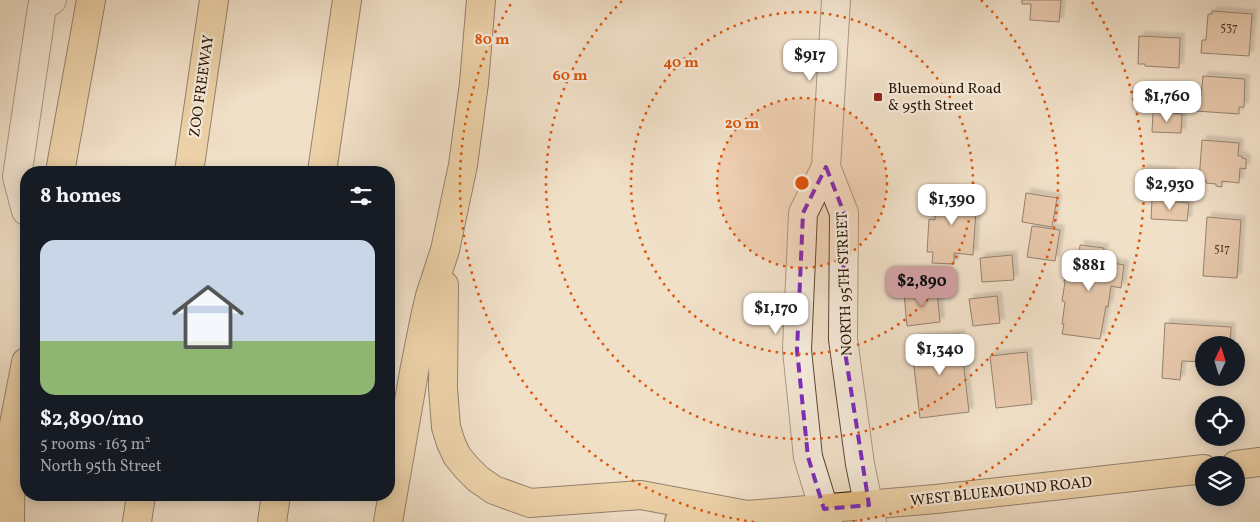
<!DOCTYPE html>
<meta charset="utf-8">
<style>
body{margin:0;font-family:Vollkorn,serif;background:#242831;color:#f1f3f6;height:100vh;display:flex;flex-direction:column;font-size:19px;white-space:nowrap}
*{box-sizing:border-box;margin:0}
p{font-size:16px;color:#9ea1a6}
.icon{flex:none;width:28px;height:28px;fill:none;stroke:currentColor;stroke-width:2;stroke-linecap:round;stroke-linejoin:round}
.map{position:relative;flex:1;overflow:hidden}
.panel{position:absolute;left:20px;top:166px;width:375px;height:335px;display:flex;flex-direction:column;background:#171b24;border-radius:20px;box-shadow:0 2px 12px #0003}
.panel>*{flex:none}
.needle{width:32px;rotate:4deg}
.fabs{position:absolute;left:1195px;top:336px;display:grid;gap:10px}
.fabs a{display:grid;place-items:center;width:50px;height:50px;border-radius:50%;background:#171b24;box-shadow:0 2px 12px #0003;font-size:25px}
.price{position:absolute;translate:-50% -42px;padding:0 11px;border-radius:10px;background:#fff;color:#222;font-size:16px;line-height:32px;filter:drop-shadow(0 1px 2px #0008)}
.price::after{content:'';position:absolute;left:50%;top:30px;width:15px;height:11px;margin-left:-8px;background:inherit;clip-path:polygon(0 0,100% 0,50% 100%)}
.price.on{background:#c59692;color:#111}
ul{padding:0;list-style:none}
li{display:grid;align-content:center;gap:10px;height:265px;padding:0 20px}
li+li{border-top:1px solid #363941}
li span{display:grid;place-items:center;height:155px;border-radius:15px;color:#555}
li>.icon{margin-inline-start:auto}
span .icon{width:90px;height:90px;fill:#fffc;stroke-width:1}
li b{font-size:21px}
h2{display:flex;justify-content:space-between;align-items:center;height:60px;padding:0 20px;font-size:21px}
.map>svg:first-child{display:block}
.building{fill:#dcaa88;stroke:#251203;filter:url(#shadow)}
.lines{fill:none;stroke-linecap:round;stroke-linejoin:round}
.minor-casing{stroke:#584634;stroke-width:30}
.major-casing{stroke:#251203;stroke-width:30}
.highway-casing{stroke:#251203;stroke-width:30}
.minor{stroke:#f6ebdb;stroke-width:28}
.major{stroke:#e8c084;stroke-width:28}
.highway{stroke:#e8c084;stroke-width:28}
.marked{fill:none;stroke:#7b2cbf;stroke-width:4;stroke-dasharray:10 6;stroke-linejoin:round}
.ring{fill:none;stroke:#de550c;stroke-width:2.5;stroke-dasharray:2.5 5}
.poi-dot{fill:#8f2418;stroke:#f6ebdb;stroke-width:2}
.labels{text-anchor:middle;stroke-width:4.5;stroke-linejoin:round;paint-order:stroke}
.number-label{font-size:12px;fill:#533824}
.street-label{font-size:15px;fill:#251203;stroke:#f6ebdb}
.poi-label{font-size:15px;fill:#251203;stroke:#f6ebdb;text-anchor:start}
.centre{fill:#de550c;stroke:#f6ebdb;stroke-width:2.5}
.ring-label{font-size:15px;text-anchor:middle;font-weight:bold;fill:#de550c;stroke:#f6ebdb;stroke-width:4.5;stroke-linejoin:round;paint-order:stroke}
</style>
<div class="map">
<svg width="1260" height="522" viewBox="0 0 1260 522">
<defs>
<filter id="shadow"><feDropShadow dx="4.5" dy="-4.5" stdDeviation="1" flood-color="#0004"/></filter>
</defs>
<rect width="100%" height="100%" fill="#f1e0c8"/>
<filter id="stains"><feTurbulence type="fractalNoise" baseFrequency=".004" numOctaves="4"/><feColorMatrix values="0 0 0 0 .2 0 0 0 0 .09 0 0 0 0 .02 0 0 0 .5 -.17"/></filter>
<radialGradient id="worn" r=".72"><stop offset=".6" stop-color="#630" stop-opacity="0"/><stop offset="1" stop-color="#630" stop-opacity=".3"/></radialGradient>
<!-- building -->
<g class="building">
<polygon points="1022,0 1061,0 1059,22 1030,20 1031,4 1022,4"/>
<polygon points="1212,11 1252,14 1249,56 1201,53 1202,40 1206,40 1208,14 1212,14"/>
<polygon points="1139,36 1180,38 1179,68 1145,66 1145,64 1138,64"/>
<polygon points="1203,76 1245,79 1244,107 1239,107 1239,114 1196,111 1197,96 1201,96"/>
<polygon points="1153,112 1182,114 1181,133 1152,132"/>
<polygon points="1202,140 1239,143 1238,156 1242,156 1242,158 1246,159 1246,169 1240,168 1239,183 1222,181 1222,187 1216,186 1216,184 1206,183 1206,180 1199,180"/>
<polygon points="1142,169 1173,172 1171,198 1140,196"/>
<polygon points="937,190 977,193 973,255 954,253 954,264 932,263 933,252 927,252 929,219 935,220"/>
<polygon points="1026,193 1057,198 1052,227 1022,222"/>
<polygon points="1152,200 1189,203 1187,221 1151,219"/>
<polygon points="1207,217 1241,220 1237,278 1203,276"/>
<polygon points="1032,226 1060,230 1055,261 1027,257"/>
<polygon points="1080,245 1104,248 1102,261 1124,265 1121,288 1111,286 1108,307 1106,306 1100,339 1062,334 1064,324 1062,324 1065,302 1062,301 1065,282 1064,282 1067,270 1069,270 1071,257 1079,258"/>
<polygon points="1012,255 1014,280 982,282 980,258"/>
<polygon points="937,291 940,322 907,326 904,293"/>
<polygon points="997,296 1000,323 973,326 969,299"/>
<polygon points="1165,323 1231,327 1230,345 1204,345 1204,362 1182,361 1180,380 1162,378"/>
<polygon points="960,334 969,412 920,418 913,359 910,360 908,341 917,341 916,339"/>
<polygon points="1027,352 1032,404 996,408 990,356"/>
</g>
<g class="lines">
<!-- minor casing -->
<g class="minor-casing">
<g id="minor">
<polyline points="826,167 844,213 843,339 860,464 872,522"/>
<polyline points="26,211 17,177 42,7 52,0"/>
<polyline points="828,522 808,457 797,350 803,213 826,167 836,0"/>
</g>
</g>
<!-- major casing -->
<g class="major-casing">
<g id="major">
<polyline points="1236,465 1260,462"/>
<polyline points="679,522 747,515 936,499 1204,469"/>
</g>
</g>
<!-- highway casing -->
<g class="highway-casing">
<g id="highway">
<polyline points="60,172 91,0"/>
<polyline points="189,172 214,0"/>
<polyline points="322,172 347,0"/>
<polyline points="444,285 443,388 446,427 451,443 457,456 467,468 478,479 494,490 530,503 641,495 747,515"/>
<polyline points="10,522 11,440 26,362"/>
<polyline points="137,522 141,495"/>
<polyline points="272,522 276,495"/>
<polyline points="388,522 414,372 425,317 430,296 445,250 463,165 474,83 481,0"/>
</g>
</g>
<!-- minor -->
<use href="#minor" class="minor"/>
<!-- major -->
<use href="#major" class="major"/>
<!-- highway -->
<use href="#highway" class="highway"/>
</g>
<!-- marked area -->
<path d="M0 0H1260V522H0ZM826,167L844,213L843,339L869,505L824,509L808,457L797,350L803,213Z" fill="#f1e0c8" fill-opacity=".55" fill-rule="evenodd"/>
<path class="marked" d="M826,167L844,213L843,339L869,505L824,509L808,457L797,350L803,213Z"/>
<!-- distance rings -->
<circle cx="802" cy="183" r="85" fill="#de550c" fill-opacity=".12"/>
<g class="ring">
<circle cx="802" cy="183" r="85"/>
<circle cx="802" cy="183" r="171"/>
<path d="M981 0A256 256 0 1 1 623 0"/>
<path d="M754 522A342 342 0 0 1 512 2M1092 2A342 342 0 0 1 850 522"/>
</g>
<!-- markers -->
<rect class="poi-dot" x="873" y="92" width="10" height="10" rx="2.5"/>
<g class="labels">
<!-- number labels -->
<g class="number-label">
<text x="1229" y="31">537</text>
<text x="1222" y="252">517</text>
</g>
<!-- street labels -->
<g class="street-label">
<text transform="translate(201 86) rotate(-82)" y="5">ZOO FREEWAY</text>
<text transform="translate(844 284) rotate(-92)" y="5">NORTH 95TH STREET</text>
<text transform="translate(1001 491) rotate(-6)" y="5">WEST BLUEMOUND ROAD</text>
</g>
<!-- poi labels -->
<g class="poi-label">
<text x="888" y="93">Bluemound Road<tspan x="888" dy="17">&amp; 95th Street</tspan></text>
</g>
</g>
<circle cx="802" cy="183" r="8" class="centre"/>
<g class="ring-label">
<text x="492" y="44">80 m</text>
<text x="681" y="67">40 m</text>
<text x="570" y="80">60 m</text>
<text x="742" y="128">20 m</text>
</g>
<rect width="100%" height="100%" filter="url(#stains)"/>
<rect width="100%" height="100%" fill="url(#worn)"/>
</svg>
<div class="fabs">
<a><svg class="needle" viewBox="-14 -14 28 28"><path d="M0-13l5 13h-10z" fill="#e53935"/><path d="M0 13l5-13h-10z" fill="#9ea1a6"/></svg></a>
<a><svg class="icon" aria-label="locate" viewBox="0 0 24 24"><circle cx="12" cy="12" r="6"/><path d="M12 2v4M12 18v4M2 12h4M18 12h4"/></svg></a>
<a><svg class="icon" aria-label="layers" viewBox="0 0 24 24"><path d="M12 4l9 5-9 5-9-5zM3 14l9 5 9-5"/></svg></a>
</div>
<b class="price" style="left:810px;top:82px">$917</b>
<b class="price" style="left:1167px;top:123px">$1,760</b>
<b class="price" style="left:1170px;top:211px">$2,930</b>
<b class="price" style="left:952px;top:226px">$1,390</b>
<b class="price" style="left:1089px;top:292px">$881</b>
<b class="price on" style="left:922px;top:308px">$2,890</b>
<b class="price" style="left:776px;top:335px">$1,170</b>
<b class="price" style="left:940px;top:376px">$1,340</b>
<section class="panel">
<h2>8 homes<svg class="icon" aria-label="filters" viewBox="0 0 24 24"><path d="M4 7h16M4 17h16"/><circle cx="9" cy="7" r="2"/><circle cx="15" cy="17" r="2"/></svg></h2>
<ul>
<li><span style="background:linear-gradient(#c9d6e8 65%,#8fb573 0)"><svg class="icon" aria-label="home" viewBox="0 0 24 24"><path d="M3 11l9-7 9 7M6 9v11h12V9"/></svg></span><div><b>$2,890/mo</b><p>5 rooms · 163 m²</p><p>North 95th Street</p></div></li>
</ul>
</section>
</div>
